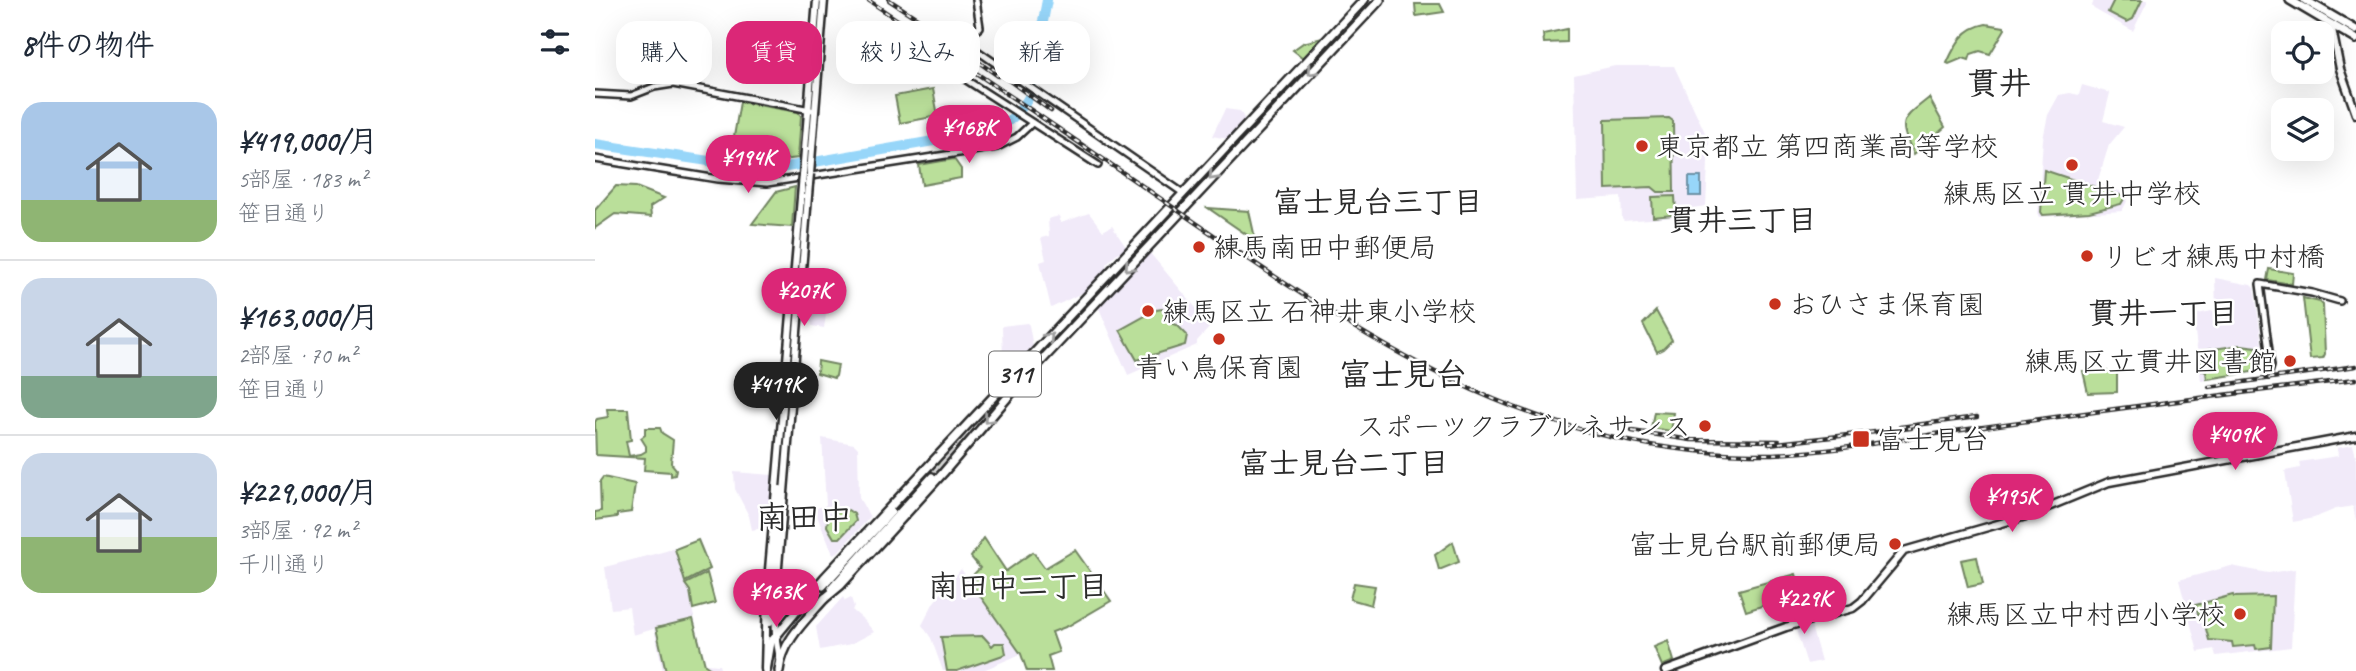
<!DOCTYPE html>
<html lang="ja">
<meta charset="utf-8">
<style>
body{margin:0;font-family:Caveat,"Klee One",sans-serif;background:#f2f2f3;color:#1f2937;height:100vh;display:flex;flex-direction:column;font-size:26px;white-space:nowrap}
*{box-sizing:border-box;margin:0}
p{font-size:23px;color:#747a83}
.icon{flex:none;width:38px;height:38px;fill:none;stroke:currentColor;stroke-width:2;stroke-linecap:round;stroke-linejoin:round}
.map{position:relative;flex:1;overflow:hidden}
.details{display:flex;flex-direction:column;background:#fff;width:595px}
.details>*{flex:none}
.guide{position:absolute;left:21px;top:21px;width:665px;height:63px;display:flex;gap:14px}
.fabs{position:absolute;left:1676px;top:21px;display:grid;gap:14px}
.fabs a{display:grid;place-items:center;width:63px;height:63px;border-radius:14px;background:#fff;box-shadow:0 7px 28px #0002;font-size:35px}
.price{position:absolute;translate:-50% -60px;padding:0 16px;border-radius:24px;background:#db2777;color:#fff;font-size:23px;line-height:46px;filter:drop-shadow(0 2px 4px #0008)}
.price::after{content:'';position:absolute;left:50%;top:42px;width:21px;height:16px;margin-left:-10px;background:inherit;clip-path:polygon(0 0,100% 0,50% 100%)}
.price.current{background:#222;color:#fff}
ul{padding:0;list-style:none}
li{display:flex;align-items:center;gap:21px;height:175px;padding:0 21px}
li+li{border-top:2px solid #e0e1e3}
li span{display:grid;place-items:center;flex:none;width:196px;height:140px;border-radius:21px;color:#555}
li>.icon{margin-inline-start:auto}
span .icon{width:84px;height:84px;fill:#fffc;stroke-width:1}
li b{font-size:30px}
h2{display:flex;justify-content:space-between;align-items:center;height:84px;padding:0 21px;font-size:30px}
.chip{padding:0 24px;border-radius:21px;background:#fff;box-shadow:0 7px 28px #0002;font-size:24px;line-height:63px}
.chip.current{background:#db2777;color:#fff}
main{display:flex;flex:1;min-height:0}
.map>svg:first-child{display:block}
.built{fill:#f1eaf9}
.green{fill:#badf9a;stroke:#728562;stroke-width:2}
.water{fill:#97d6f9;stroke:#6c92a7;stroke-width:2}
.lines{fill:none;stroke-linecap:round;stroke-linejoin:round}
.river{stroke:#97d6f9;stroke-width:10}
.secondary-tunnel{stroke:#d5d5d5;stroke-width:6;stroke-dasharray:6 3;stroke-linecap:butt}
.primary-tunnel{stroke:#d5d5d5;stroke-width:7;stroke-dasharray:7 3.5;stroke-linecap:butt}
.tertiary-casing{stroke:#2b2b2b;stroke-width:10}
.secondary-casing{stroke:#2b2b2b;stroke-width:11}
.primary-casing{stroke:#2b2b2b;stroke-width:12}
.tertiary{stroke:#fff;stroke-width:5}
.secondary{stroke:#fff;stroke-width:6}
.primary{stroke:#fff;stroke-width:7}
.rail-casing{stroke:#2b2b2b;stroke-width:4.5}
.rail{stroke:#fff;stroke-width:2;stroke-dasharray:5;stroke-linecap:butt}
.secondary-bridge-casing{stroke:#2b2b2b;stroke-width:11;stroke-linecap:butt}
.secondary-bridge{stroke:#fff;stroke-width:6}
.oneway{stroke:#a0a0a0}
.poi-dot{fill:#c8321e;stroke:#fff;stroke-width:2.5}
.labels{text-anchor:middle;stroke-width:5;stroke-linejoin:round;paint-order:stroke}
.shield{fill:#fff;stroke:#6b6b6b;stroke-width:2}
.shield-label{font-size:26px;font-weight:bold;fill:#2b2b2b}
.poi-label{font-size:28px;fill:#2b2b2b;stroke:#fff;text-anchor:start}
.neighbourhood-label{font-size:30px;font-weight:bold;fill:#2b2b2b;stroke:#fff}
.quarter-label{font-size:32px;font-weight:bold;fill:#2b2b2b;stroke:#fff}
</style>
<main>
<section class="details">
<h2>8件の物件<svg class="icon" aria-label="filters" viewBox="0 0 24 24"><path d="M4 7h16M4 17h16"/><circle cx="9" cy="7" r="2"/><circle cx="15" cy="17" r="2"/></svg></h2>
<ul>
<li><span style="background:linear-gradient(#a9c7e8 70%,#8fb573 0)"><svg class="icon" aria-label="home" viewBox="0 0 24 24"><path d="M3 11l9-7 9 7M6 9v11h12V9"/></svg></span><div><b>¥419,000/月</b><p>5部屋 · 183 m²</p><p>笹目通り</p></div></li>
<li><span style="background:linear-gradient(#c9d6e8 70%,#7fa58c 0)"><svg class="icon" aria-label="home" viewBox="0 0 24 24"><path d="M3 11l9-7 9 7M6 9v11h12V9"/></svg></span><div><b>¥163,000/月</b><p>2部屋 · 70 m²</p><p>笹目通り</p></div></li>
<li><span style="background:linear-gradient(#c9d6e8 60%,#8fb573 0)"><svg class="icon" aria-label="home" viewBox="0 0 24 24"><path d="M3 11l9-7 9 7M6 9v11h12V9"/></svg></span><div><b>¥229,000/月</b><p>3部屋 · 92 m²</p><p>千川通り</p></div></li>
</ul>
</section>
<div class="map">
<svg width="1761" height="671" viewBox="0 0 1761 671">
<rect width="100%" height="100%" fill="#fff"/>
<filter id="ink" filterUnits="userSpaceOnUse"><feTurbulence type="fractalNoise" baseFrequency=".0143" numOctaves="2"/><feDisplacementMap in="SourceGraphic" scale="14" xChannelSelector="R" yChannelSelector="G"/><feConvolveMatrix kernelMatrix="1 2 1 2 8 2 1 2 1" color-interpolation-filters="sRGB"/></filter>
<g filter="url(#ink)">
<!-- built -->
<g class="built">
<polygon points="1499,0 1553,0 1538,31 1499,9 1497,6"/>
<polygon points="1020,66 1079,66 1114,141 1111,206 1083,210 1080,217 1029,221 1027,219 1026,197 982,200 979,75"/>
<polygon points="1487,85 1515,93 1508,121 1529,127 1514,145 1502,183 1535,195 1527,211 1445,217 1443,216 1448,139 1453,115 1464,95 1475,93 1484,95"/>
<polygon points="630,109 645,111 650,120 633,139 617,136"/>
<polygon points="494,213 508,231 517,226 531,247 526,254 523,252 511,264 512,268 491,291 456,308 445,262 451,260 446,238 454,236 453,219 464,216 466,223"/>
<polygon points="554,252 616,326 602,341 602,345 533,375 503,306"/>
<polygon points="1620,278 1656,285 1659,288 1670,365 1666,372 1606,381 1598,315 1621,310"/>
<polygon points="211,298 233,301 229,328 217,326 217,322 209,322"/>
<polygon points="432,323 434,325 438,347 417,370 408,362 407,326"/>
<polygon points="227,438 259,444 263,448 264,498 275,517 243,552 238,554 219,509 231,505"/>
<polygon points="1758,445 1761,456 1761,521 1758,506 1741,509 1719,518 1698,522 1690,471 1705,468 1704,462 1743,456 1742,448"/>
<polygon points="139,472 177,475 173,527 157,530 154,516 140,489"/>
<polygon points="104,539 116,569 112,573 120,603 97,609 111,664 124,665 126,671 68,671 59,629 38,635 34,607 16,609 10,567 71,551"/>
<polygon points="1636,566 1673,573 1700,569 1696,647 1621,656 1619,649 1603,652 1584,580"/>
<polygon points="366,569 376,583 426,654 386,671 348,671 336,638 327,625 339,602"/>
<polygon points="1250,594 1253,604 1230,611 1227,600"/>
<polygon points="248,597 250,601 256,598 259,607 257,610 269,620 279,632 256,644 225,650 221,627"/>
<polygon points="1216,626 1226,661 1212,664 1201,630"/>
</g>
<!-- green -->
<g class="green">
<polygon points="1519,0 1547,0 1538,19 1532,22 1513,12"/>
<polygon points="820,4 845,4 849,12 821,16"/>
<path d="M1391,24L1409,27L1410,29L1395,54L1385,51L1376,54L1374,60L1368,58L1354,64L1352,63C1361,43 1369,28 1391,24Z"/>
<polygon points="972,29 972,42 949,43 948,34"/>
<polygon points="727,38 708,58 698,50 708,43"/>
<polygon points="328,48 338,56 340,63 298,69 314,53"/>
<polygon points="338,89 343,116 305,123 300,96"/>
<path d="M1334,98L1350,127L1319,154C1301,120 1308,119 1334,98Z"/>
<polygon points="145,102 203,112 206,116 203,158 187,160 137,148"/>
<polygon points="1074,118 1078,121 1079,192 1063,192 1057,187 1011,189 1010,120"/>
<polygon points="359,159 366,169 366,178 327,185 324,165"/>
<polygon points="1449,170 1530,197 1526,204 1494,212 1448,215 1446,212"/>
<polygon points="21,186 41,187 69,198 55,207 56,217 20,214 0,228 0,210"/>
<polygon points="200,187 197,227 157,224 181,192"/>
<polygon points="1080,196 1081,213 1078,215 1058,217 1057,197"/>
<polygon points="613,208 654,211 660,238 658,239"/>
<polygon points="542,247 546,251 494,305 490,301"/>
<polygon points="1674,269 1698,273 1697,284 1672,280"/>
<polygon points="1708,298 1725,302 1728,305 1730,354 1728,358 1715,359"/>
<polygon points="567,309 575,323 582,325 592,335 590,345 542,360 525,330 561,310"/>
<polygon points="1061,311 1077,340 1068,349 1062,352 1048,324"/>
<polygon points="1646,345 1662,347 1665,366 1663,367 1663,371 1612,379 1611,372 1607,370 1604,351"/>
<polygon points="223,361 243,365 241,376 239,378 222,373"/>
<polygon points="1488,371 1522,371 1522,392 1493,393"/>
<polygon points="12,409 33,409 36,440 31,441 34,456 46,454 51,451 51,446 46,438 50,435 50,428 65,428 67,433 78,440 76,463 81,469 80,475 76,476 76,472 49,470 50,458 1,455 0,422 2,419 13,417"/>
<polygon points="1059,412 1079,413 1076,431 1056,428"/>
<polygon points="344,459 351,466 349,468 344,464 287,524"/>
<polygon points="8,477 40,484 36,512 22,514 22,517 0,520 0,512 6,511 5,481"/>
<polygon points="253,510 259,514 261,521 245,538 239,538 232,526 233,518 241,512"/>
<polygon points="389,538 411,571 438,552 450,568 480,550 516,601 473,626 457,632 464,652 453,656 457,671 432,671 426,654 376,583 382,578 379,574 385,568 376,557"/>
<polygon points="103,540 115,569 90,582 80,549"/>
<polygon points="858,542 864,562 844,570 840,555"/>
<polygon points="1382,557 1388,584 1373,587 1366,560"/>
<polygon points="112,573 120,603 98,609 95,591 90,584"/>
<polygon points="1201,574 1213,615 1189,622 1182,601 1151,611 1144,590"/>
<polygon points="759,583 780,586 776,605 755,599"/>
<polygon points="1638,595 1639,597 1678,596 1676,647 1661,649 1660,645 1638,647 1637,642 1614,640 1607,614 1603,614 1602,608 1598,609 1597,606"/>
<polygon points="98,619 110,665 119,671 71,671 61,628"/>
<polygon points="388,636 397,646 400,643 409,643 411,654 362,671 352,671 346,637"/>
<polygon points="1073,641 1079,661 1067,666 1059,647"/>
</g>
<!-- water -->
<rect class="water" x="1094" y="177" width="12" height="19"/>
<g class="lines">
<!-- river -->
<path class="river" d="M0,144L174,170L395,131C414,123 424,114 434,97L452,0"/>
<!-- secondary-tunnel -->
<polyline class="secondary-tunnel" points="175,622 175,645"/>
<!-- primary-tunnel -->
<g class="primary-tunnel">
<polyline points="756,19 776,0"/>
<polyline points="702,82 763,17"/>
<polyline points="337,477 361,451"/>
<polyline points="295,517 703,76"/>
<polyline points="177,671 180,656 194,628 255,562"/>
</g>
<!-- tertiary casing -->
<g class="tertiary-casing">
<g id="tertiary">
<polyline points="381,0 385,27 371,38 370,42 374,45 588,193"/>
<polyline points="348,65 503,165"/>
<polyline points="0,94 36,96 59,87 78,84 216,110"/>
<polyline points="0,159 123,179 172,183 402,147 422,137 437,123"/>
<polyline points="1673,376 1676,366 1665,284 1717,293 1745,301"/>
</g>
</g>
<!-- secondary casing -->
<g class="secondary-casing">
<g id="secondary">
<polyline points="1736,24 1745,69 1761,114"/>
<polyline points="215,174 229,0"/>
<polyline points="208,175 222,0"/>
<polyline points="175,622 185,489"/>
<polyline points="185,659 181,636 180,604 214,184"/>
<polyline points="170,669 172,593 207,186"/>
<polyline points="1070,671 1191,627 1258,608 1267,601 1309,551 1431,516 1514,482 1761,436"/>
</g>
</g>
<!-- primary casing -->
<g class="primary-casing">
<g id="primary">
<polyline points="1695,0 1761,39"/>
<polyline points="1710,0 1761,30"/>
<polyline points="228,586 296,512"/>
<polyline points="237,588 337,477"/>
<polyline points="229,599 246,585 348,473 418,391 785,0"/>
<polyline points="171,671 176,642 229,578 769,0"/>
<path d="M184,671C187,641 211,620 230,598"/>
</g>
</g>
<!-- tertiary -->
<use href="#tertiary" class="tertiary"/>
<!-- secondary -->
<use href="#secondary" class="secondary"/>
<!-- primary -->
<use href="#primary" class="primary"/>
<!-- rail casing -->
<g class="rail-casing">
<g id="rail">
<path d="M273,0C372,67 471,133 569,201C754,328 922,451 1156,454C1230,455 1301,439 1374,429C1503,411 1632,394 1761,379"/>
<polyline points="294,0 328,22 403,76"/>
<polyline points="397,68 456,111"/>
<polyline points="1614,387 1761,366"/>
<polyline points="1305,427 1382,417"/>
<polyline points="1037,431 1096,440 1184,441"/>
<polyline points="1174,444 1316,428"/>
</g>
</g>
<!-- rail -->
<use href="#rail" class="rail"/>
<!-- secondary-bridge casing -->
<g class="secondary-bridge-casing">
<g id="secondary-bridge">
<polyline points="214,184 215,174"/>
<polyline points="207,186 208,175"/>
</g>
</g>
<!-- secondary-bridge -->
<use href="#secondary-bridge" class="secondary-bridge"/>
</g>
<!-- one-way arrows -->
<defs><path id="oneway-chevron" d="M-2-3.5L2.5 0L-2 3.5" fill="none" stroke-width="1.6" stroke-linecap="round" stroke-linejoin="round" transform="scale(1.75)"/></defs>
<g class="oneway">
<use href="#oneway-chevron" transform="translate(717 71) rotate(133)"/>
<use href="#oneway-chevron" transform="translate(618 176) rotate(133)"/>
<use href="#oneway-chevron" transform="translate(534 267) rotate(133)"/>
<use href="#oneway-chevron" transform="translate(454 337) rotate(-47)"/>
<use href="#oneway-chevron" transform="translate(393 419) rotate(132)"/>
</g>
</g>
<!-- markers -->
<g class="poi-dot">
<circle cx="1047" cy="146" r="7"/>
<circle cx="1477" cy="165" r="7"/>
<circle cx="604" cy="247" r="7"/>
<circle cx="1492" cy="256" r="7"/>
<circle cx="1180" cy="304" r="7"/>
<circle cx="553" cy="311" r="7"/>
<circle cx="624" cy="339" r="7"/>
<circle cx="1695" cy="361" r="7"/>
<circle cx="1110" cy="426" r="7"/>
<rect x="1257" y="430" width="18" height="18" rx="3.5"/>
<circle cx="1300" cy="544" r="7"/>
<circle cx="1645" cy="614" r="7"/>
</g>
<g class="labels">
<!-- shield labels -->
<rect class="shield" x="394" y="351.5" width="52" height="45" rx="5"/>
<g class="shield-label">
<text x="420" y="383">311</text>
</g>
<!-- poi labels -->
<g class="poi-label">
<text x="1061" y="156">東京都立 第四商業高等学校</text>
<text x="1477" y="203" text-anchor="middle">練馬区立 貫井中学校</text>
<text x="618" y="257">練馬南田中郵便局</text>
<text x="1506" y="266">リビオ練馬中村橋</text>
<text x="1194" y="314">おひさま保育園</text>
<text x="567" y="321">練馬区立 石神井東小学校</text>
<text x="1681" y="371" text-anchor="end">練馬区立貫井図書館</text>
<text x="624" y="377" text-anchor="middle">青い鳥保育園</text>
<text x="1096" y="436" text-anchor="end">スポーツクラブルネサンス</text>
<text x="1282" y="449">富士見台</text>
<text x="1286" y="554" text-anchor="end">富士見台駅前郵便局</text>
<text x="1631" y="624" text-anchor="end">練馬区立中村西小学校</text>
</g>
<!-- neighbourhood labels -->
<g class="neighbourhood-label">
<text x="783" y="212">富士見台三丁目</text>
<text x="1147" y="230">貫井三丁目</text>
<text x="1568" y="323">貫井一丁目</text>
<text x="749" y="473">富士見台二丁目</text>
<text x="423" y="596">南田中二丁目</text>
</g>
<!-- quarter labels -->
<g class="quarter-label">
<text x="1404" y="94">貫井</text>
<text x="808" y="385">富士見台</text>
<text x="209" y="528">南田中</text>
</g>
</g>
</svg>
<div class="fabs">
<a><svg class="icon" aria-label="locate" viewBox="0 0 24 24"><circle cx="12" cy="12" r="6"/><path d="M12 2v4M12 18v4M2 12h4M18 12h4"/></svg></a>
<a><svg class="icon" aria-label="layers" viewBox="0 0 24 24"><path d="M12 4l9 5-9 5-9-5zM3 14l9 5 9-5"/></svg></a>
</div>
<b class="price" style="left:374px;top:165px">¥168K</b>
<b class="price" style="left:153px;top:195px">¥194K</b>
<b class="price" style="left:209px;top:328px">¥207K</b>
<b class="price current" style="left:181px;top:422px">¥419K</b>
<b class="price" style="left:1640px;top:472px">¥409K</b>
<b class="price" style="left:1417px;top:534px">¥195K</b>
<b class="price" style="left:181px;top:629px">¥163K</b>
<b class="price" style="left:1209px;top:636px">¥229K</b>
<div class="guide">
<a class="chip">購入</a>
<a class="chip current">賃貸</a>
<a class="chip">絞り込み</a>
<a class="chip">新着</a>
</div>
</div>
</main>
